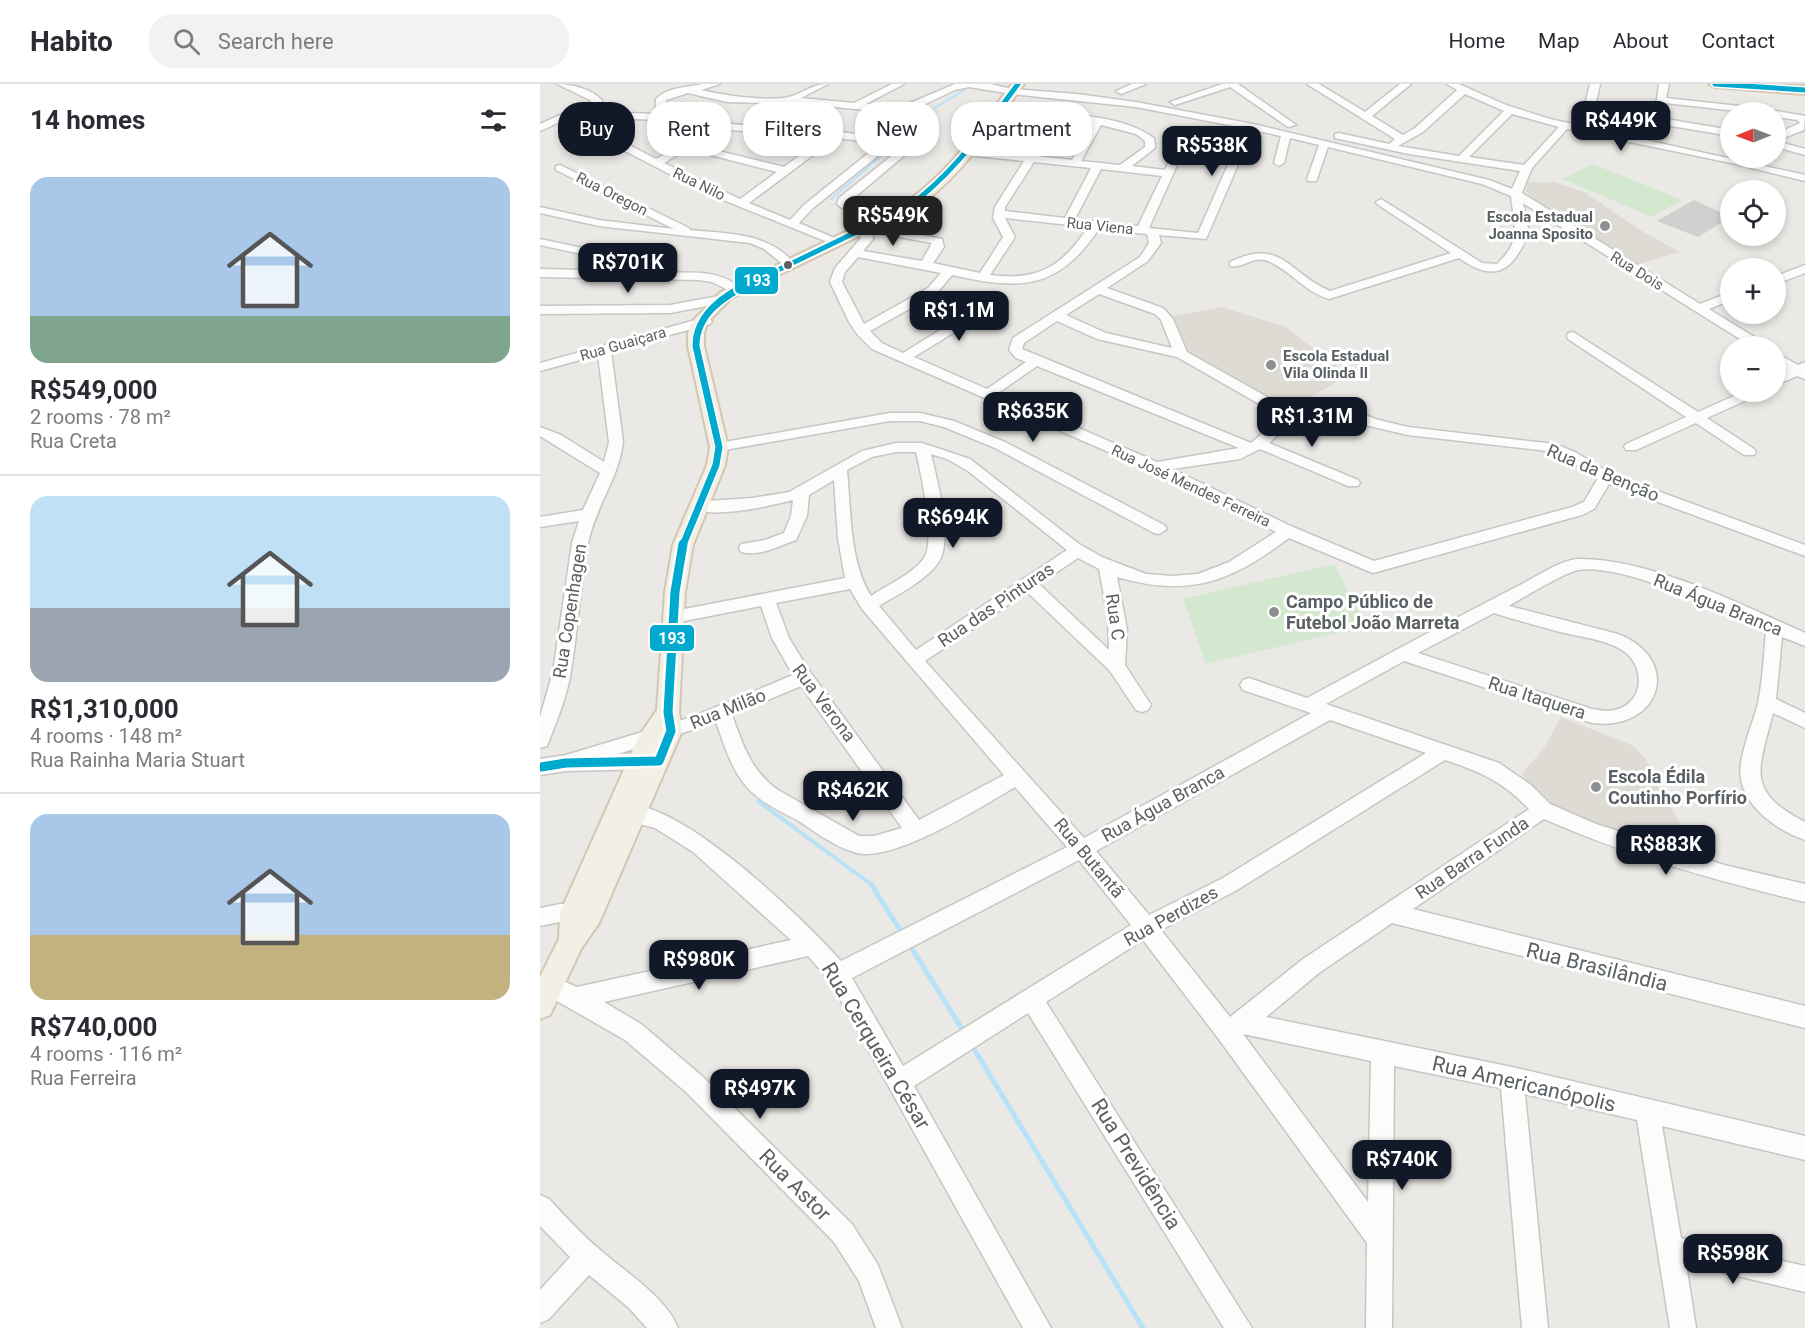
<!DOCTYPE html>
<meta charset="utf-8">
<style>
body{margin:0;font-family:Roboto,sans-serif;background:#f2f2f3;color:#2b2b33;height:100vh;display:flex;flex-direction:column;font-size:22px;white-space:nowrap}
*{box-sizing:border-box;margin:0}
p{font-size:20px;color:#7c7c81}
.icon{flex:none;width:33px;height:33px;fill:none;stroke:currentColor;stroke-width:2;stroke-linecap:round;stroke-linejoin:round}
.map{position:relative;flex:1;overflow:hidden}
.details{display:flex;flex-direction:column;background:#fff;width:540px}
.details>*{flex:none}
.hud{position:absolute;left:18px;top:18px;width:570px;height:54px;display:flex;gap:12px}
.needle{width:39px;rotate:269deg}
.controls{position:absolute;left:1180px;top:18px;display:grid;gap:12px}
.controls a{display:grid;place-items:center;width:66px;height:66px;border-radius:50%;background:#fff;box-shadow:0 3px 9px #0003;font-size:30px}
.price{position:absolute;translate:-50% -51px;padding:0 14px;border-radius:12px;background:#111827;color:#fff;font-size:20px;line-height:39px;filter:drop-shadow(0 2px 3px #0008)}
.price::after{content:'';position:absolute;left:50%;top:36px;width:18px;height:14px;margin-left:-9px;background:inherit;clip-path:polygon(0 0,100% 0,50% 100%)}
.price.on{background:#222;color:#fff}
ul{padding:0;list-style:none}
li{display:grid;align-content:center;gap:12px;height:318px;padding:0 30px}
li+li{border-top:2px solid #e1e1e2}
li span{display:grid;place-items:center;height:186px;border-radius:18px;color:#555}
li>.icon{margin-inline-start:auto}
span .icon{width:108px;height:108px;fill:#fffc;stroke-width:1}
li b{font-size:26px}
h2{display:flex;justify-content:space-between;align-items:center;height:72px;padding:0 30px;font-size:26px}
.chip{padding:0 21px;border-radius:24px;background:#fff;box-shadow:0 3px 9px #0003;font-size:21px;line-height:54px}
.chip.on{background:#111827;color:#fff}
header{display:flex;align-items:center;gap:36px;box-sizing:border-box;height:84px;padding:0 30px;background:#fff;border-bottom:2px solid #e1e1e2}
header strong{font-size:28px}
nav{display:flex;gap:33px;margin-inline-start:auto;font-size:21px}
.search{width:420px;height:54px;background:#f2f2f3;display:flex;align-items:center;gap:15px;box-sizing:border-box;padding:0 21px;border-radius:24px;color:#7c7c81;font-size:22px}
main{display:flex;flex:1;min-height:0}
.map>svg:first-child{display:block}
.education{fill:#dedbd5}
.green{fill:#d4e8cf}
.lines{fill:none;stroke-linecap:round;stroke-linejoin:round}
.stream-far2{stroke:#b7e2f7;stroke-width:2}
.stream-far1{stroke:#b7e2f7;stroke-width:4}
.stream{stroke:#b7e2f7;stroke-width:5}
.building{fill:#d2d0ce}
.minor-casing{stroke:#c6c6c6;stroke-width:3}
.major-casing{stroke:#d4c7b1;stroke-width:4}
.minor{fill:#fcfcfb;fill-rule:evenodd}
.major{fill:#f2efe7;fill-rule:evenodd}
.bus-1-far2-casing{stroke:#fff;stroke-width:8}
.bus-1-far1-casing{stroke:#fff;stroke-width:10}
.bus-1-casing{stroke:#fff;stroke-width:14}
.bus-1-far2{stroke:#00a9ce;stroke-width:5}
.bus-1-far1{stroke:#00a9ce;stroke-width:7}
.bus-1{stroke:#00a9ce;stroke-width:9}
.poi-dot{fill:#8d9091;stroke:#fff;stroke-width:2}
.bus-dot{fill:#5a6064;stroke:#fff;stroke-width:2}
.labels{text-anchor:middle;stroke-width:6;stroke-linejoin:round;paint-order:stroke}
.far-street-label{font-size:15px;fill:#5a6064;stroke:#fff}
.far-poi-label{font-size:15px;font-weight:bold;fill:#5a6064;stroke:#fff;text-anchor:end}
.street-label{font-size:18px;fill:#5a6064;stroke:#fff}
.poi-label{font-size:18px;font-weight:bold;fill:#5a6064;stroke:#fff;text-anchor:start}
.near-street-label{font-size:21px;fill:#5a6064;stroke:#fff}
.line-badge{stroke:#fff;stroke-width:2}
.badge-label{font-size:16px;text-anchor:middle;font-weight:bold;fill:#fff}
</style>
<header>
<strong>Habito</strong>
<div class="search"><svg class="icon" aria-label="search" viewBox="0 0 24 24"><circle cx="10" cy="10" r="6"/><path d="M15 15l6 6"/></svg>Search here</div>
<nav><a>Home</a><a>Map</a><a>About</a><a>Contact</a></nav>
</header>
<main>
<section class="details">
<h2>14 homes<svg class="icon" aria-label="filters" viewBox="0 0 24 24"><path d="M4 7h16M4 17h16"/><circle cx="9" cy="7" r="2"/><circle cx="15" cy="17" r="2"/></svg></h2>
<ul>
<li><span style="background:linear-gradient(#a9c7e8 75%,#7fa58c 0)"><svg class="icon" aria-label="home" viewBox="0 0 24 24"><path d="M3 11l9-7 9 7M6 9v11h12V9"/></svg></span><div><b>R$549,000</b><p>2 rooms · 78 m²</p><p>Rua Creta</p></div></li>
<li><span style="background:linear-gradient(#bfe0f5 60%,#9aa5b1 0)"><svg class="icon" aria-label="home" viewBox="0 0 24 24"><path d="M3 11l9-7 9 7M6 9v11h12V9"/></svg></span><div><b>R$1,310,000</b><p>4 rooms · 148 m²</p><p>Rua Rainha Maria Stuart</p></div></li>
<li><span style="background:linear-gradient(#a9c7e8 65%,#c2b280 0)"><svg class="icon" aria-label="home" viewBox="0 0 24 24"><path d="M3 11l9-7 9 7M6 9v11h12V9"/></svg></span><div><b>R$740,000</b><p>4 rooms · 116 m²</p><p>Rua Ferreira</p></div></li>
</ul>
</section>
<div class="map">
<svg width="1265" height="1244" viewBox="0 0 1265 1244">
<rect width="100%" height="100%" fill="#ebe9e5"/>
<!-- education -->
<g class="education">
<polygon points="988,98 1014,98 1044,108 1105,149 1140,168 1093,182 994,117 986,107"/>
<polygon points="682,223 746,243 808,291 746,328 644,269 633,232"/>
<polygon points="1021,633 1094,662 1106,676 1141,741 1143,771 1093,756 1002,716 982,690 1004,664"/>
</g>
<!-- green -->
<g class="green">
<polygon points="1053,80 1142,116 1112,133 1022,95"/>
<polygon points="794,480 826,542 666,580 643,515"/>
</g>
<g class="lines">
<!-- stream-far2 -->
<polyline class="stream-far2" points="291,115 362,54 373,37 434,0"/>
<!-- stream-far1 -->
<polyline class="stream-far1" points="218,717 332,801"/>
<!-- stream -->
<g class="stream">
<polyline points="331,800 362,849"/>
<polyline points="369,860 424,948"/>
<polyline points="431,960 603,1244"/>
</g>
</g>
<!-- building -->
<polygon class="building" points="1154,116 1191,133 1158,153 1117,137"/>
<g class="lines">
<!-- minor casing -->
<g class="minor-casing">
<g id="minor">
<path d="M17,0C32,0 51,5 62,16L61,19L0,47V40L52,17Z"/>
<path d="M163,0H180L161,6C187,12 216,16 244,14C260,12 270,0 288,0L261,14L314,19L352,0H364L326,20L363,22L415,0H450L472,5L537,10L596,18L713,40L949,96L972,105L980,87L869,70L795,54V50L799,49L849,60L855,55L767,0H779L825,28L860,0H871L832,32L863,51L875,44L917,6L907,0H919L966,21L1010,35L1265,91V97L1191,79L1027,45L992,84L983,106L982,109L1160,220L1191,208V216L1169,225L1224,259L1225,262H1211L983,119C985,128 988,138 988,147C987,157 981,165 976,173C959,196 939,188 919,174L789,215C765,208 752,188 730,178C714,170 704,185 690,182V178C742,153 748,189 790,207L911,169L837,120L836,118L841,115L942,179L957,180C983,155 974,143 971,112L942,100L788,63L777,95L776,97H768L767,95L779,61L750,54L744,79L739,82L734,79L741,52L713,46L666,155L619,151L621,159L608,177L567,204L623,224L633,235L647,268L752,327L766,320L790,316L835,335L868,343L1015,360L1035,368L1071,390L1265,461V472L1069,400L1054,425L1042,431L833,489L749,454C690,498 650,514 577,493L587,545L585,581L611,621L608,626L602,628L596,626L570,587L487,508L385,577L544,754L771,629L703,606L700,601L703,596L709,594L767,614C837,576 906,539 976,503C991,496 1022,475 1038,475C1109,474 1200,520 1265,549V562L1242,553L1236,615L1265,629V644L1233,629C1219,685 1204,707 1265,738V756C1239,747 1206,725 1201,695C1197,675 1213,640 1218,619C1223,595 1224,570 1226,546C1184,527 1083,479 1038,486C1026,488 982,514 969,522L1078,550C1144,576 1120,648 1052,639L864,577L786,620L959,679L991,701L1010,720L1056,740L1184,781L1265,800V818C1176,797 1088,772 1004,735L873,825L1265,922V944L852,839L779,889L726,933L972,983L1265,1052V1076L1122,1042L1141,1154L1265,1182V1208L1146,1180L1156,1244H1130L1097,1036L985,1010L1008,1244H982L961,1004L854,982L852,1244H826L827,1159L678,954L603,856L506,918L712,1244H684L488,929L374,1002L511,1244H483L290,897L268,872L64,918L101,940L162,992L312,1140L338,1181L362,1244H336L319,1197L294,1158L146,1008L85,956L3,909L0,902L3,895L11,892L37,903L251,856L153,768L115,744L75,734L72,728L75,722C130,703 266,838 301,877L527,763L475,703C441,723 355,778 317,769C294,763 276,748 257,736C242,728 226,721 214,710C193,692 185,663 176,638L78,670L112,669L119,672L121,677L119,682L112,685L26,687L0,691V675L26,671L152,633L253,591L232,554L221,522L134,539L128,537L126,533L128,529L134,527L305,494L298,454L294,396L269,411L267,432L256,456C239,462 219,473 201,468L199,464L201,460L225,456L244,449L251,432L253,416C226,423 180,433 153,426L150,422L153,418L212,414L249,408L322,367L356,359H382L430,375L539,460L562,473L606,490L632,492L658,490L689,478L736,448L610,386L332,265L317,250L309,238L290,198L295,184L321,154L318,143L324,140L402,155L404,163L393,179L440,189L463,153L453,134L455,123L484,77L427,71L422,68L427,65L477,70L502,35L457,32L452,29L454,27C465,25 479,28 491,28C531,31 580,30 614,54L615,64L592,82L625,86L629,77L638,79L609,144L658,149L704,44L596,23L472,10L429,3L415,6L379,23L357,29L263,20L187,18L148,9L126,16L124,31C179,42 235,42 290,47C308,49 327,50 345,56V66L272,125L259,139L299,156V160L295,161L166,109L60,54L52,45C66,26 93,29 115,30L116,15C128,3 147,3 163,0ZM925,10L964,27L919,72L858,62L883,48ZM972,30L1019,43L984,81L929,73ZM95,35L119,36L158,44L286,52L244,83L154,61L162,55L157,52L116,75L68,50L62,45C69,34 84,36 95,35ZM512,36L552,40L532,76L487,71ZM561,41L596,50L605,57V63L580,81L541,77ZM296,54L331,58L336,60V63L264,121L250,136L209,119ZM147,65L237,88L200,115L124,79ZM494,78L551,84L525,134L465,127V123ZM561,85L622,92L598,142L535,135ZM465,134L548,143C522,183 498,197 450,191L475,153ZM559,145L607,150L609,159L600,173L473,254L469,266L476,274L486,278L447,305L374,273L462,219V213H454L363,269L342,259L330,247L396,210L412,191C480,206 517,207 559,145ZM332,148L392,159L382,177L323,167L333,155ZM318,173L401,189L388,204L324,240L302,198L305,188ZM559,210L615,230L621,236L632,264L566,249L526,231ZM517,237L557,255L637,273L742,333L711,359L482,265L484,259ZM497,282L699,364L617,378L458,309ZM788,324L825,341L868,351L1007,367L1025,374L1058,394L1044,418L1032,423L834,477L753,443L632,385L700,375L720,365L808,402H818L820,399L818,396L729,359C748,342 763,328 788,324ZM356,368H376C381,389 396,457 384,474C373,490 347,501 331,512C309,477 311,426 307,386L332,373ZM391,370L407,375L428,387L527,466L376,566L339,522C358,510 384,498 398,479C414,457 397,396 391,370ZM538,474L559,485L568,533L569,566L499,500ZM310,505L322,525L464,691L379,736L268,585L249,554L236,519ZM954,529C976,536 998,542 1020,548C1041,553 1064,555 1082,566C1106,581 1105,619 1075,626C1068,628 1059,626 1052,625L878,569ZM261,602L362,744L334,752H319L238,706C211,687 203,661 192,631ZM790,636L886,669L683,794L609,831L556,767ZM905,676C941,688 962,697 989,725L763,875L690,933L621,846L697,806ZM539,776L591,841L363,982L312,894ZM703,950L831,977L828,1118Z"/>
<polygon points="592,0 606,0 581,10 576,7"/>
<polygon points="682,0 698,0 756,41 748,43 690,3 635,21 630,18"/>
<polygon points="1050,0 1060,0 1055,23 1191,46 1191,52 1054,29 1051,37 1045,37 1044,25"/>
<polygon points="1119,0 1129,0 1126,14 1227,25 1232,28 1206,28 1125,19 1121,30 1115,30"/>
<polygon points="1236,27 1265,32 1264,46 1236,57 1265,65 1265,71 1236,63 1236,50 1260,39 1257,36 1236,33 1236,28 1232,28"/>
<path d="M370,57L379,59L308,119L354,130V134C342,136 304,128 297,120L299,114Z"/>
<path d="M20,81L149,144L150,146C188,150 228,148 255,180L249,184L245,182L224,165L210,159L59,142L0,129V123L59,136L134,145L16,86V82Z"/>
<path d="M0,155L71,170C82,173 93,186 103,187C136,193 176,179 202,206L196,210L172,198L159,196L0,193V185L85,187L64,175L0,161Z"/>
<polygon points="1265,181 1265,189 1236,200 1236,192"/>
<polygon points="179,212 185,216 183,219 130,229 0,230 0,222 130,221"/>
<path d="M166,233L172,237L170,240L71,267L83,358C79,394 55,423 48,460C40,502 38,545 31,587C27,612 18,634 9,657L7,662L0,664V633L13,588L32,459L39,437L0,443V433L43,426L60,389L0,352V343L21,351L64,378L69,358L58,271L0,287V279Z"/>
<polygon points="1033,248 1158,328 1203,308 1219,308 1218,311 1167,334 1214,365 1216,368 1214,371 1204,371 1156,339 1096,366 1086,366 1084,363 1086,360 1146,333 1028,255 1027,252 1028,249"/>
<polygon points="1236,269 1258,281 1265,278 1265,295 1257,292 1236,301 1236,292 1247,286 1236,279"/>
<polygon points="350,329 380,329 414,337 465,358 624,441 627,445 619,450 614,449 455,364 404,343 380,337 350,337 179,367 172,363 179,359"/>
<polygon points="20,820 42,821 49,823 52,830 49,837 42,839 20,838 0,842 0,824"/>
<path d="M0,1111L9,1115C25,1132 41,1150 59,1165C84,1187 126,1213 138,1244H107L88,1223L49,1191L9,1235L0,1239V1206L30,1173L0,1142Z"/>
</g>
</g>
<!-- major casing -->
<g class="major-casing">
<g id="major">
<path d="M472,0H484C451,46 419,97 371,127L191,214L167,239L164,249V262L188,363L185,381L153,461L145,508L139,628L142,647L59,839L41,865L10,931L0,935V893L19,855L20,829L99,652L117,626L125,508L133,461L167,381L170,363L148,262V249L152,238L181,208L361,121C408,92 439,43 472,0Z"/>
<polygon points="1169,0 1265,2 1265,10 1175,3"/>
</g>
</g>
<!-- minor -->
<use href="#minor" class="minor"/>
<!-- major -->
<use href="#major" class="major"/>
<!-- bus-1-far2 casing -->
<g class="bus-1-far2-casing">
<g id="bus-1-far2">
<polyline points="1175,0 1265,6"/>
<path d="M207,201L366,124C413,91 444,45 478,0"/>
</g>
</g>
<!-- bus-1-far1 casing -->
<g class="bus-1-far1-casing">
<path id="bus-1-far1" d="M143,461L176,381L179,363L156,262C156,230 184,212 210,199"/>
</g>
<!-- bus-1 casing -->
<g class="bus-1-casing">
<polyline id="bus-1" points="1,683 26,679 119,677 131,647 128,628 135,508 143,460"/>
</g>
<!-- bus-1-far2 -->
<use href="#bus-1-far2" class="bus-1-far2"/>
<!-- bus-1-far1 -->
<use href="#bus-1-far1" class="bus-1-far1"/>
<!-- bus-1 -->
<use href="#bus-1" class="bus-1"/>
</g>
<!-- markers -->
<g class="poi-dot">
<circle cx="1065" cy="142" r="6"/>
<circle cx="731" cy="281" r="6"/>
<circle cx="734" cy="528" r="6"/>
<circle cx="1056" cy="703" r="6"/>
</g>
<circle class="bus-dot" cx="248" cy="181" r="5"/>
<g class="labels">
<!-- far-street labels -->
<g class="far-street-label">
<text transform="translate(159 100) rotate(26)" y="5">Rua Nilo</text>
<text transform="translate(72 110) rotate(27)" y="5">Rua Oregon</text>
<text transform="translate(560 142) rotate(6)" y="5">Rua Viena</text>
<text transform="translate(1097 187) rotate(32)" y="5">Rua Dois</text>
<text transform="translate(83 260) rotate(-16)" y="5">Rua Guaiçara</text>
<text transform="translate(651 402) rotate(25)" y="5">Rua José Mendes Ferreira</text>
</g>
<!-- far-poi labels -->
<g class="far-poi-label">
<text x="1053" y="138">Escola Estadual<tspan x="1053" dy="17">Joanna Sposito</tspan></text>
<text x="743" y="277" text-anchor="start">Escola Estadual<tspan x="743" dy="17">Vila Olinda II</tspan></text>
</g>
<!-- street labels -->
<g class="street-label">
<text transform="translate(1063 389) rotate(23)" y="6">Rua da Benção</text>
<text transform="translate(456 521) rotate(-34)" y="6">Rua das Pinturas</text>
<text transform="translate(1178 521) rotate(22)" y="6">Rua Água Branca</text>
<text transform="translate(30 527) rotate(-81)" y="6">Rua Copenhagen</text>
<text transform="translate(575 533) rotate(82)" y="6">Rua C</text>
<text transform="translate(997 614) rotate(18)" y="6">Rua Itaquera</text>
<text transform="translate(284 619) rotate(53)" y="6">Rua Verona</text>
<text transform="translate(188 625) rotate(-22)" y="6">Rua Milão</text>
<text transform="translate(623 720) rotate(-29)" y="6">Rua Água Branca</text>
<text transform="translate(549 774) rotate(50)" y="6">Rua Butantã</text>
<text transform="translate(932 774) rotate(-34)" y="6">Rua Barra Funda</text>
<text transform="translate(631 832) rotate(-29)" y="6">Rua Perdizes</text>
</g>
<!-- poi labels -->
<g class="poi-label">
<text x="746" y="524">Campo Público de<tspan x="746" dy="21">Futebol João Marreta</tspan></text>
<text x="1068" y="699">Escola Édila<tspan x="1068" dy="21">Coutinho Porfírio</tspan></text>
</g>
<!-- near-street labels -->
<g class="near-street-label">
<text transform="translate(1057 883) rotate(14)" y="7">Rua Brasilândia</text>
<text transform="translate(336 962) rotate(59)" y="7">Rua Cerqueira César</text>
<text transform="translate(984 1000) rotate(13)" y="7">Rua Americanópolis</text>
<text transform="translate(596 1080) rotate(58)" y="7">Rua Previdência</text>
<text transform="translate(255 1101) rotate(45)" y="7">Rua Astor</text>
</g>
</g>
<g class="line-badge">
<rect x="194" y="182" width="45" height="29" rx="6" fill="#00a9ce"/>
<rect x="109" y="540" width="46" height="28" rx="6" fill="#00a9ce"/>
</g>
<g class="badge-label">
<text x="217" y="202">193</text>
<text x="132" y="560">193</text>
</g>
</svg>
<div class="controls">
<a><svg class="needle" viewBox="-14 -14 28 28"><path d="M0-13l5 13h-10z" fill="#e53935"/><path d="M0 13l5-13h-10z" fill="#7c7c81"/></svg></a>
<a><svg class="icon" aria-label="locate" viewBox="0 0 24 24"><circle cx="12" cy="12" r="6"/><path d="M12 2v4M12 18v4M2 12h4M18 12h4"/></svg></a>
<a>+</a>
<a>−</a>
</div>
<b class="price" style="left:1081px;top:68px">R$449K</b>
<b class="price" style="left:672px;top:93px">R$538K</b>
<b class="price on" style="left:353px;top:163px">R$549K</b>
<b class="price" style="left:88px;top:210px">R$701K</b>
<b class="price" style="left:419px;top:258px">R$1.1M</b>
<b class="price" style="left:493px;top:359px">R$635K</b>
<b class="price" style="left:772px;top:364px">R$1.31M</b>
<b class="price" style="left:413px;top:465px">R$694K</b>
<b class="price" style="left:313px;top:738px">R$462K</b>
<b class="price" style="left:1126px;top:792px">R$883K</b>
<b class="price" style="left:159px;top:907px">R$980K</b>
<b class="price" style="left:220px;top:1036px">R$497K</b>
<b class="price" style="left:862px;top:1107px">R$740K</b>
<b class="price" style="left:1193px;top:1201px">R$598K</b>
<div class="hud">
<a class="chip on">Buy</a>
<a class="chip">Rent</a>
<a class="chip">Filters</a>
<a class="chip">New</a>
<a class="chip">Apartment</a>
</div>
</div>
</main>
